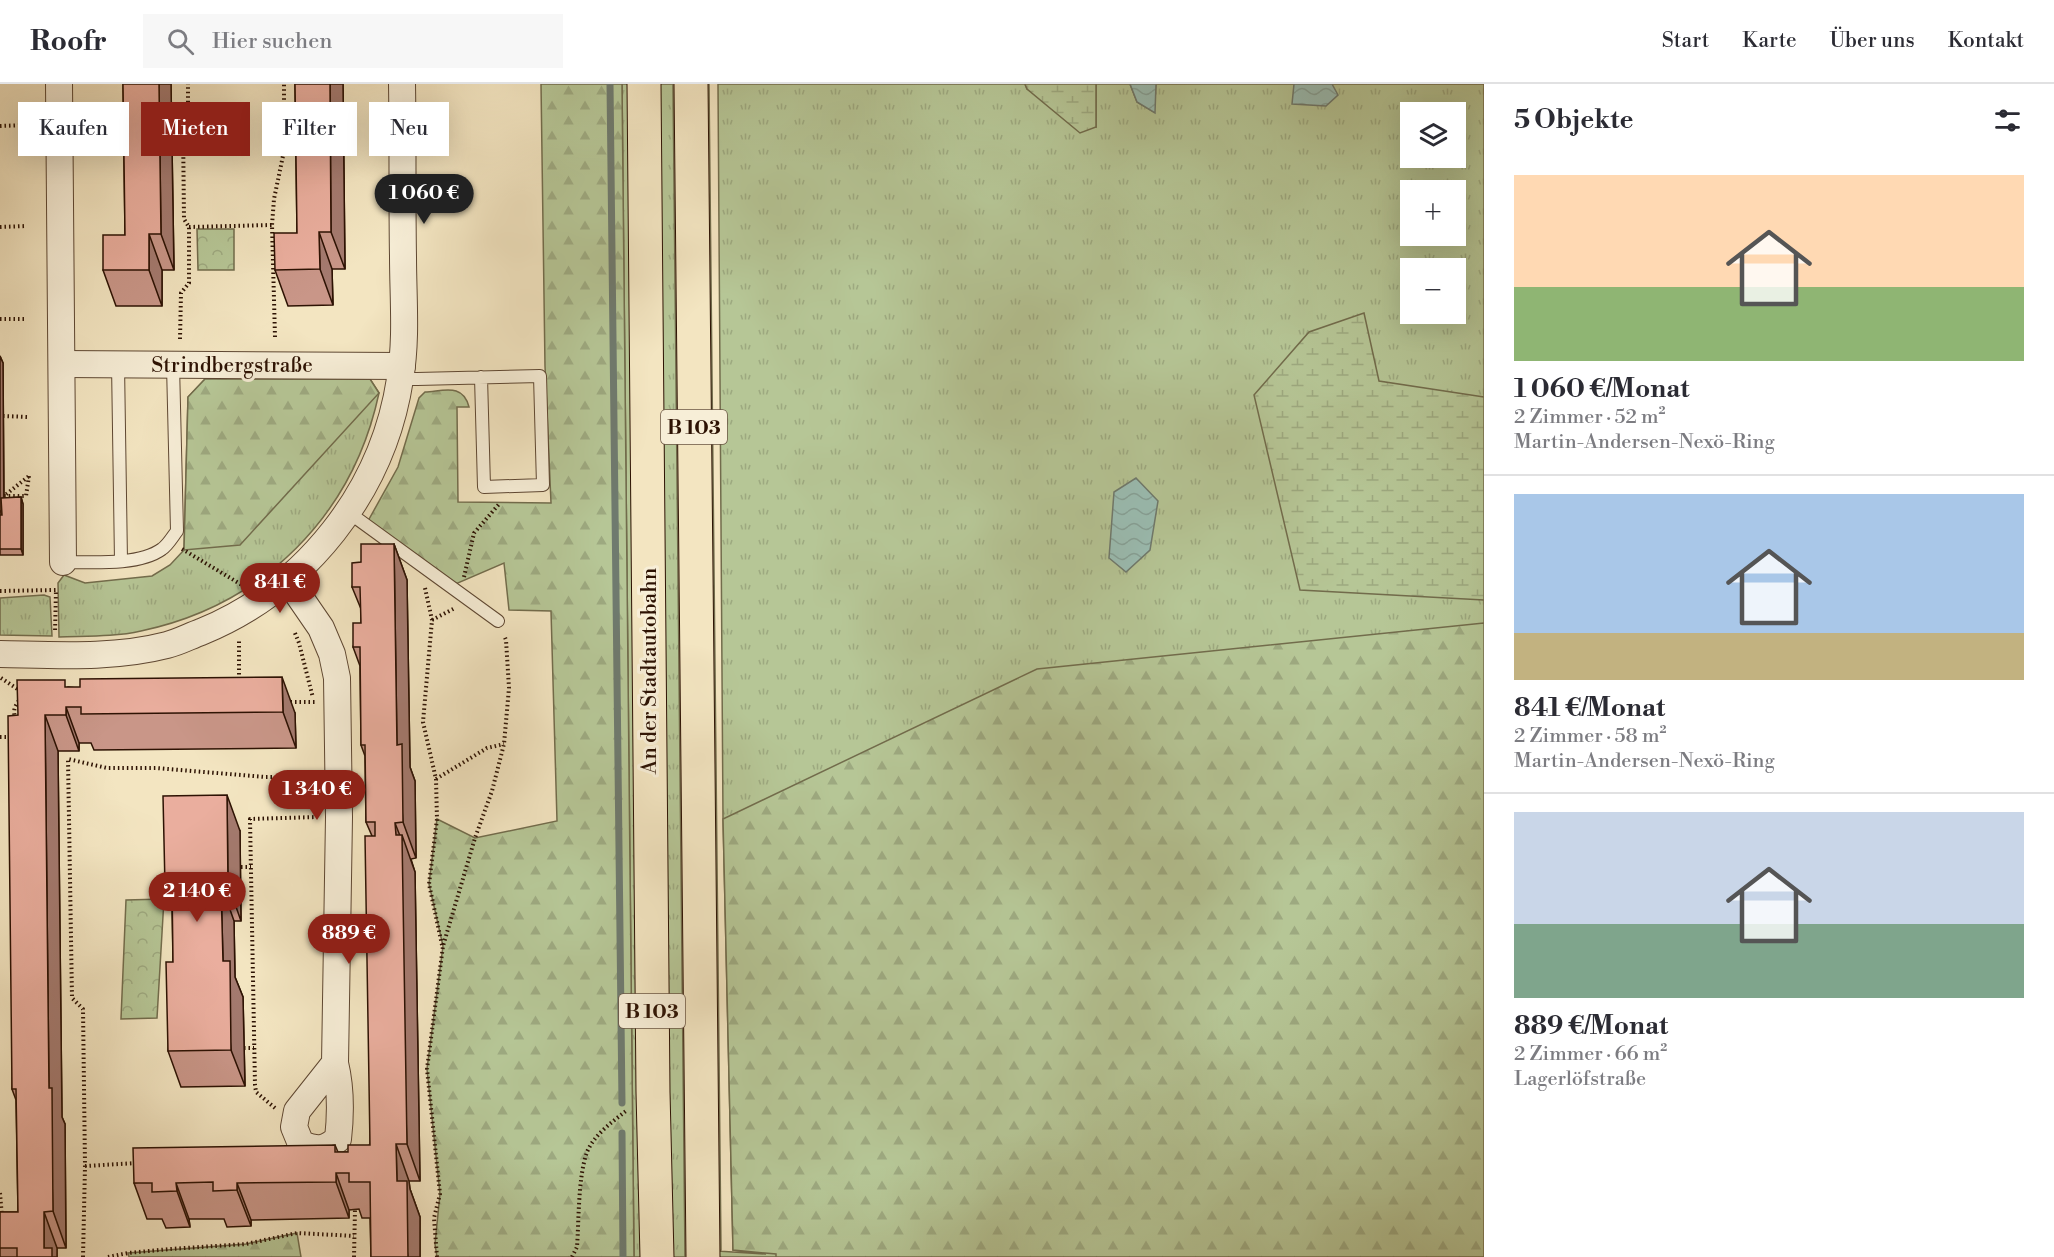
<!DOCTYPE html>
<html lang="de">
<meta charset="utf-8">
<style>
body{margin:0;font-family:"Libre Bodoni",serif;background:#f7f7f7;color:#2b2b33;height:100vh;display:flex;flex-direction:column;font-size:22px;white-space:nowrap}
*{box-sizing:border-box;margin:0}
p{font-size:20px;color:#7c7c81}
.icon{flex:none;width:33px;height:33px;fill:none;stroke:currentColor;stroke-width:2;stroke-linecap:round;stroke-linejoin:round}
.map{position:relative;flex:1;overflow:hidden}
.panel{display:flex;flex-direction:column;background:#fff;width:570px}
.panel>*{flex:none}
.hud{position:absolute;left:18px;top:18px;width:570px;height:54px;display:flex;gap:12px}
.fabs{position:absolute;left:1400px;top:18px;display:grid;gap:12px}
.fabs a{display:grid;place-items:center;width:66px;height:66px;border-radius:0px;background:#fff;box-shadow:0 6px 24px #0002;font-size:30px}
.price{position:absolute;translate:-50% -51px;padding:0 14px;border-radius:21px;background:#8f2418;color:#fff;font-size:20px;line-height:39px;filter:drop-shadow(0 2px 3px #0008)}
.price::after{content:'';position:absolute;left:50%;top:36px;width:18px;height:14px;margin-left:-9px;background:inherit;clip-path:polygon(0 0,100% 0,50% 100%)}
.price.active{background:#222;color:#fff}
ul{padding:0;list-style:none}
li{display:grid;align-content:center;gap:12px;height:318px;padding:0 30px}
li+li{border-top:2px solid #e1e1e2}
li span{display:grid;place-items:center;height:186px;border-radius:0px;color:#555}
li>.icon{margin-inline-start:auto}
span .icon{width:108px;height:108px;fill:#fffc;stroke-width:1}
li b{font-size:26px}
h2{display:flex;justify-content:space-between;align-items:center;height:72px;padding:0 30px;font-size:26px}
.pill{padding:0 21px;border-radius:0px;background:#fff;box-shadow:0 6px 24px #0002;font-size:21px;line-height:54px}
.pill.active{background:#8f2418;color:#fff}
header{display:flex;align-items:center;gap:36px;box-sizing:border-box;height:84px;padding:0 30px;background:#fff;border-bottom:2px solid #e1e1e2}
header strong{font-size:28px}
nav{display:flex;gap:33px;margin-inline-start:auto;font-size:21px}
.search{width:420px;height:54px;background:#f7f7f7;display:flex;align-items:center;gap:15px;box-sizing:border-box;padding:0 21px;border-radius:0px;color:#7c7c81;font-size:22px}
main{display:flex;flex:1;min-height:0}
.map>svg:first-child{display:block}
.grass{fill:url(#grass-tufts);stroke:#726c4c;stroke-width:1.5;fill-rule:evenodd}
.forest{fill:url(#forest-firs);stroke:#726c4c;stroke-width:1.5}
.wetland{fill:url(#wetland-marsh);stroke:#726c4c;stroke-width:1.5}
.park{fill:url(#park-crowns);stroke:#726c4c;stroke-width:1.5}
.water{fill:url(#water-waves);stroke:#6f7a6e;stroke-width:1.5}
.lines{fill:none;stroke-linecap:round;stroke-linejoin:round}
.stream{stroke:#6f7a6e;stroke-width:7}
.service-casing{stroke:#5e4732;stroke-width:14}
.minor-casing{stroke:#5e4732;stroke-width:28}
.trunk-casing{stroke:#2d1203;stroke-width:35}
.path{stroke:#2d1203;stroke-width:4;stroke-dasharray:1.5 3;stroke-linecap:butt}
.service{stroke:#f7eed7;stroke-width:12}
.minor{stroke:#f7eed7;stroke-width:26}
.trunk{stroke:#f3e5c1;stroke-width:33}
.wall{fill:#c99688;stroke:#2d1203;stroke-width:1.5}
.shaded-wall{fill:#a47a6f;stroke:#2d1203;stroke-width:1.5}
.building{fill:#eaae9e;stroke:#2d1203;stroke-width:1.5}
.labels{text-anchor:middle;stroke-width:6;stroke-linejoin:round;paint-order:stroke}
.shield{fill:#f7eed7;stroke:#6a5443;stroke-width:1.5}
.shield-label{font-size:20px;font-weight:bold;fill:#2d1203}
.street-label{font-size:21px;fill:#2d1203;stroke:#f7eed7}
</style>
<header>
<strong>Roofr</strong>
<div class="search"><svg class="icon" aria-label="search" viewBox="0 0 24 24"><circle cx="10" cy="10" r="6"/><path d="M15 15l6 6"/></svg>Hier suchen</div>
<nav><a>Start</a><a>Karte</a><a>Über uns</a><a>Kontakt</a></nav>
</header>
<main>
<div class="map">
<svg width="1484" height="1173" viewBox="0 0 1484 1173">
<defs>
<pattern id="grass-tufts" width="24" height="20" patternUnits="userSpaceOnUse" patternTransform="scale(1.5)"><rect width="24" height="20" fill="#b6c696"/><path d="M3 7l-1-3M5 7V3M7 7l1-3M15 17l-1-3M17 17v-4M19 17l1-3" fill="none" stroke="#9da980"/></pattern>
<pattern id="forest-firs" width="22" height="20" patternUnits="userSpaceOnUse" patternTransform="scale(1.5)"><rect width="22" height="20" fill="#b6c696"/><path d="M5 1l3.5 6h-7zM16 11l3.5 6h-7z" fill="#9da980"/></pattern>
<pattern id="wetland-marsh" width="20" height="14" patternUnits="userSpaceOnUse" patternTransform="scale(1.5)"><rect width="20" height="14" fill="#b6c696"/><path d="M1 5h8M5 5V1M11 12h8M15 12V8" fill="none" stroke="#9da980"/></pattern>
<pattern id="park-crowns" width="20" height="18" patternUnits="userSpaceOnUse" patternTransform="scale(1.5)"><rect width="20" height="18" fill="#b6c696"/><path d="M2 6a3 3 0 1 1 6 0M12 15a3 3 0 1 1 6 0" fill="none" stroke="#9da980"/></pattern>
<pattern id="water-waves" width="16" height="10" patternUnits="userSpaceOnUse" patternTransform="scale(1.5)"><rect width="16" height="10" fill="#9bbfb5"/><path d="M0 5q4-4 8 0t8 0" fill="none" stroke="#86a39a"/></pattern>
</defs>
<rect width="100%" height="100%" fill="#f3e5c1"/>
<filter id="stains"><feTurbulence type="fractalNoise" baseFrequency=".00333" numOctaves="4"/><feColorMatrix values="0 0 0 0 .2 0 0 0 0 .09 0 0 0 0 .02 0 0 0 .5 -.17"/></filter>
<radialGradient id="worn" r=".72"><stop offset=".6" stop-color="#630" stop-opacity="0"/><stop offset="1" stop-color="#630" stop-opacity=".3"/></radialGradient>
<!-- grass -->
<g class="grass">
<polygon points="622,0 631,0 642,1173 634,1173"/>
<polygon points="660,0 673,0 685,1173 670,1173"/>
<path d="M702,0H709L721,1166L717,1167L766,1170L733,1166L723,735L718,0H1025L1027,5L1096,43V0H1130L1137,18L1154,28L1156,0H1484V1173H714ZM1410,28H1455V74H1410ZM1410,106H1455V152H1410ZM1410,184H1455V230H1410Z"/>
<path d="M205,295H370L379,309C353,431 264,521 141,547C115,553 86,552 59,553L58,499L64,491L85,499L152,492L170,481L184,466L188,313Z"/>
<polygon points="44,511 50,513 52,552 0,551 0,514"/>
</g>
<!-- forest -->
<g class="forest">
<path d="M541,0H622L634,1173H437L435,1160L440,1110L427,985L443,862L429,800L437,735L475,754L557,737L551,527L509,526L504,479L451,502L368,437L398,383L419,314L425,308C444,307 463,299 469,323H457L458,418L551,419L545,282Z"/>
<polygon points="205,295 370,295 379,309 240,461 184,466 188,313"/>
<polygon points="1484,539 1484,1173 776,1173 776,1170 733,1166 723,735 1037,585"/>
<polygon points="297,1149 301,1173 129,1173 128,1169 246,1160"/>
</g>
<!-- wetland -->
<g class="wetland">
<polygon points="1025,0 1096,0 1096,43 1080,49 1027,5"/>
<polygon points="1364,229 1379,297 1484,313 1484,516 1300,506 1254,311 1309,248"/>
</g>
<!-- park -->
<g class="park">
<polygon points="197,145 234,145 234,186 198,186"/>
<polygon points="164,815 157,934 121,935 126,816"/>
</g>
<!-- water -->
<g class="water">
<polygon points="1130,0 1156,0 1155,29 1137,18"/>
<polygon points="1294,0 1332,0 1338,11 1326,22 1292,20"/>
<polygon points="1136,394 1158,417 1150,466 1126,488 1109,474 1114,408"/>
</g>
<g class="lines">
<!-- stream -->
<g class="stream">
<polyline points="610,0 622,1019"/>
<polyline points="622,1049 623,1173"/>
</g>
<!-- service casing -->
<g class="service-casing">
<g id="service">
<polyline points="118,280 121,477"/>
<polyline points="400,295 417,295 540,292 543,401 484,403 481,293"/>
<polyline points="348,428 498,537"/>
<path d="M63,478C90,478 139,482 162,465C168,461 173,452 177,447L173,281"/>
</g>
</g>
<!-- minor casing -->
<g class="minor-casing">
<g id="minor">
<polyline points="59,0 63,478"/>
<polyline points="62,280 402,282"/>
<path d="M288,496L321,544L332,570L337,594L339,733L335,979C341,1004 341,1029 338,1055C323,1067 318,1066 301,1060L294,1043L297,1027L335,979"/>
<path d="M0,570C56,571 113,575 167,561C179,558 190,552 201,548C306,505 383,407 400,295C407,255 403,213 403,173C402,115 403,58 402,0"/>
</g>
</g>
<!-- trunk casing -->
<g class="trunk-casing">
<g id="trunk">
<polyline points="644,0 653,1008 657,1173"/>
<polyline points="691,0 703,1173"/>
</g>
</g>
<!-- path -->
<g class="path">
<polyline points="0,42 25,41"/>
<polyline points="0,143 26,142"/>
<polyline points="189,143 272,141"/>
<polyline points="0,235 27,235"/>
<polyline points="275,253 272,141 274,115 284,67 284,0"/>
<polyline points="180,255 181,209 189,199 189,143 184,135 183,42 188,37 188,0"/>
<polyline points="3,332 28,333"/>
<polygon points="29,392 26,412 4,412"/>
<polyline points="182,465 242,501"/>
<polyline points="464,493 474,449 500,419"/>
<polyline points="425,504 432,536 423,638 436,695 437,735 429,800 442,861"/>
<polyline points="0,507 56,506 55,549"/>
<polyline points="432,536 455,524"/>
<polyline points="295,549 299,559 313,614"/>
<polyline points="1,594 19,606"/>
<polyline points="239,595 239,557"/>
<polyline points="286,618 315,618"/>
<path d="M16,635C12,627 15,622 20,615"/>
<polyline points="0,653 11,653"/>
<polyline points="436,695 487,664 504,660"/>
<polyline points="241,783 251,783"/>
<polyline points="244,964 254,964"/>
<polyline points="275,1024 256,1008 255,1001 250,735 317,733"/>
<polyline points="85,1082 137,1079"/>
<polyline points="0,1109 2,1133"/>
<polyline points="83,1173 85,1082 83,925 72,914 68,675 107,684 156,684 265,693 317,693"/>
<polyline points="108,1173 128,1169 170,1165 246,1160 297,1149 354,1152"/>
<polyline points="354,1173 355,1125"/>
<polyline points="437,1173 434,1134 440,1110 427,985 443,862 475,754 492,707 504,660 509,604 506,556 504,551"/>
<path d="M572,1173L577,1163C579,1135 578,1093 587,1068C594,1051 612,1038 626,1027"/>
</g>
<!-- service -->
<use href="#service" class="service"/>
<!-- minor -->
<use href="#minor" class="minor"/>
<!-- trunk -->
<use href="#trunk" class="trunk"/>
</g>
<!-- wall -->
<g class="wall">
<polygon points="123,0 171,0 174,186 162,186 162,222 116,222 103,186 125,151"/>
<polygon points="295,0 343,0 345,185 332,185 333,221 288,222 275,186 297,149"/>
<polygon points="0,272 3,279 4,414 21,413 23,420 23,471 0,471"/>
<polygon points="394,460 407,496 410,683 415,697 416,774 411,775 415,788 420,1097 409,1097 410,1105 420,1133 420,1173 371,1173 370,1134 362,1134 359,1125 349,1126 349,1134 251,1136 251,1142 227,1143 224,1135 189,1135 190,1143 166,1144 162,1135 147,1135 134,1099 335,1061 338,1068 348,1068 370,1061 372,752 366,738 365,672 361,661 360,582 353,563 361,539 361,525 352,503 361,478"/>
<polygon points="68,603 295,629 296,664 94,666 91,659 79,659 79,667 58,667 62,1033 65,1040 66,1164 57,1164 57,1173 0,1173 0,1128 18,1128 16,1016 12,1005 18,631"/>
<polygon points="240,747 241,837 234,837 235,893 243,913 245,1002 181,1003 168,967 173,878 172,822 165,802"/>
</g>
<!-- shaded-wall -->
<g class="shaded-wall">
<polygon points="159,0 171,0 174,186 161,150"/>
<polygon points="330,0 343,0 345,185 331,148"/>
<polygon points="319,148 332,185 333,221 320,185"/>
<polygon points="149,150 162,186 162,222 149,186"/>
<polygon points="0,272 3,279 4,437 0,426"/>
<polygon points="21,413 23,420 23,471 21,465"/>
<polygon points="394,460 407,496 410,683 415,697 416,774 403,738 397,661"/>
<polygon points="282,593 295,629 296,664 283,628"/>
<polygon points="66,623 79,659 79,667 66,631"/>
<polygon points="45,631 58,667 62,1033 65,1040 66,1164 53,1127 49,1004"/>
<polygon points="227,711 240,747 241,837 228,800"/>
<polygon points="395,739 402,757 402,751 415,788 420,1097 407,1060"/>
<polygon points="221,800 234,837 235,893 243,913 245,1002 231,966 223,877"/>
<polygon points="396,1060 409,1097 410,1105 420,1133 420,1173 408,1173 397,1097"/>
<polygon points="336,1089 349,1126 349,1134 336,1098"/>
<polygon points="176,1099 189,1135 190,1143 177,1107"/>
<polygon points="237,1099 251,1136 251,1142 237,1106"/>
<polygon points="44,1128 57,1164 57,1173 47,1173 44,1164"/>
</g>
<!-- building -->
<g class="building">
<polygon points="123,0 159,0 161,150 149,150 149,186 103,186 103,151 125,151"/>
<polygon points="295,0 330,0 331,148 319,148 320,185 275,186 274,149 297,149"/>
<polygon points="21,413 21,465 0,465 0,431 2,431 1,414"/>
<polygon points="361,460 394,460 397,661 402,660 403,738 395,739 396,751 402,751 407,1060 396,1060 397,1097 407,1097 408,1173 371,1173 370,1098 349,1098 349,1089 336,1089 336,1098 237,1099 237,1106 213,1107 213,1098 176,1099 177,1107 152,1108 152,1099 134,1099 133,1064 335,1061 335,1068 348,1068 348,1061 370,1061 365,752 375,752 375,738 366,738 365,661 361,661 360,563 353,563 353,539 361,539 360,503 352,503 352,479 361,478"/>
<polygon points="282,593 283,628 81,630 81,623 66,623 66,631 45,631 49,1004 52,1004 53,1127 44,1128 44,1164 52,1164 52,1173 17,1173 17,1164 0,1164 0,1128 18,1128 16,1005 12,1005 8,632 18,631 17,596 65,596 65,603 80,603 80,595"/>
<polygon points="227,711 228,800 221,800 223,877 230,877 231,966 168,967 166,878 173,878 172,801 165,802 163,712"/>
</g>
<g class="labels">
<!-- shield labels -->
<g class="shield">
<rect x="661" y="326" width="66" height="34" rx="4.5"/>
<rect x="619" y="910" width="66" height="34" rx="4.5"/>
</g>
<g class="shield-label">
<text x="694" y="350">B 103</text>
<text x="652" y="934">B 103</text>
</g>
<!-- street labels -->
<g class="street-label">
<text x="232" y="288">Strindbergstraße</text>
<text transform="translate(649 587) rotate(-90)" y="7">An der Stadtautobahn</text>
</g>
</g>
<rect width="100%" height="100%" filter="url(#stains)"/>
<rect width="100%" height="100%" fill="url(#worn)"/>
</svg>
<div class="fabs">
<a><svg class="icon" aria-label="layers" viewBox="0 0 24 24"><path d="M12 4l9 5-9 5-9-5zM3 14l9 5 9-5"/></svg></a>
<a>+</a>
<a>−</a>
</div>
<b class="price active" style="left:424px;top:141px">1 060 €</b>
<b class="price" style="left:280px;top:530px">841 €</b>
<b class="price" style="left:317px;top:737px">1 340 €</b>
<b class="price" style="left:197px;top:839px">2 140 €</b>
<b class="price" style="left:349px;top:881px">889 €</b>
<div class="hud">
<a class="pill">Kaufen</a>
<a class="pill active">Mieten</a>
<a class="pill">Filter</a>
<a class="pill">Neu</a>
</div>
</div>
<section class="panel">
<h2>5 Objekte<svg class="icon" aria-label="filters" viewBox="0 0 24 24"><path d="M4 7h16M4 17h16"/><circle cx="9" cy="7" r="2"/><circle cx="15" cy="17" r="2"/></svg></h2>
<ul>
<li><span style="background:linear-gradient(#ffd9b3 60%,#8fb573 0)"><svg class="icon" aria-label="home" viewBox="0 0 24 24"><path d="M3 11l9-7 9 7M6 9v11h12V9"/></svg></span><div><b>1 060 €/Monat</b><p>2 Zimmer · 52 m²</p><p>Martin-Andersen-Nexö-Ring</p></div></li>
<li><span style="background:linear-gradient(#a9c7e8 75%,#c2b280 0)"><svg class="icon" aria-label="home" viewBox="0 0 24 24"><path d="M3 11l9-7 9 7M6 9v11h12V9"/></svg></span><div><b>841 €/Monat</b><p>2 Zimmer · 58 m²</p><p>Martin-Andersen-Nexö-Ring</p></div></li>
<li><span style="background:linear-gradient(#c9d6e8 60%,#7fa58c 0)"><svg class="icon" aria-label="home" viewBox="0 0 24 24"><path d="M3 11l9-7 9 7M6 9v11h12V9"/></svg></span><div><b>889 €/Monat</b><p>2 Zimmer · 66 m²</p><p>Lagerlöfstraße</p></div></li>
</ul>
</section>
</main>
